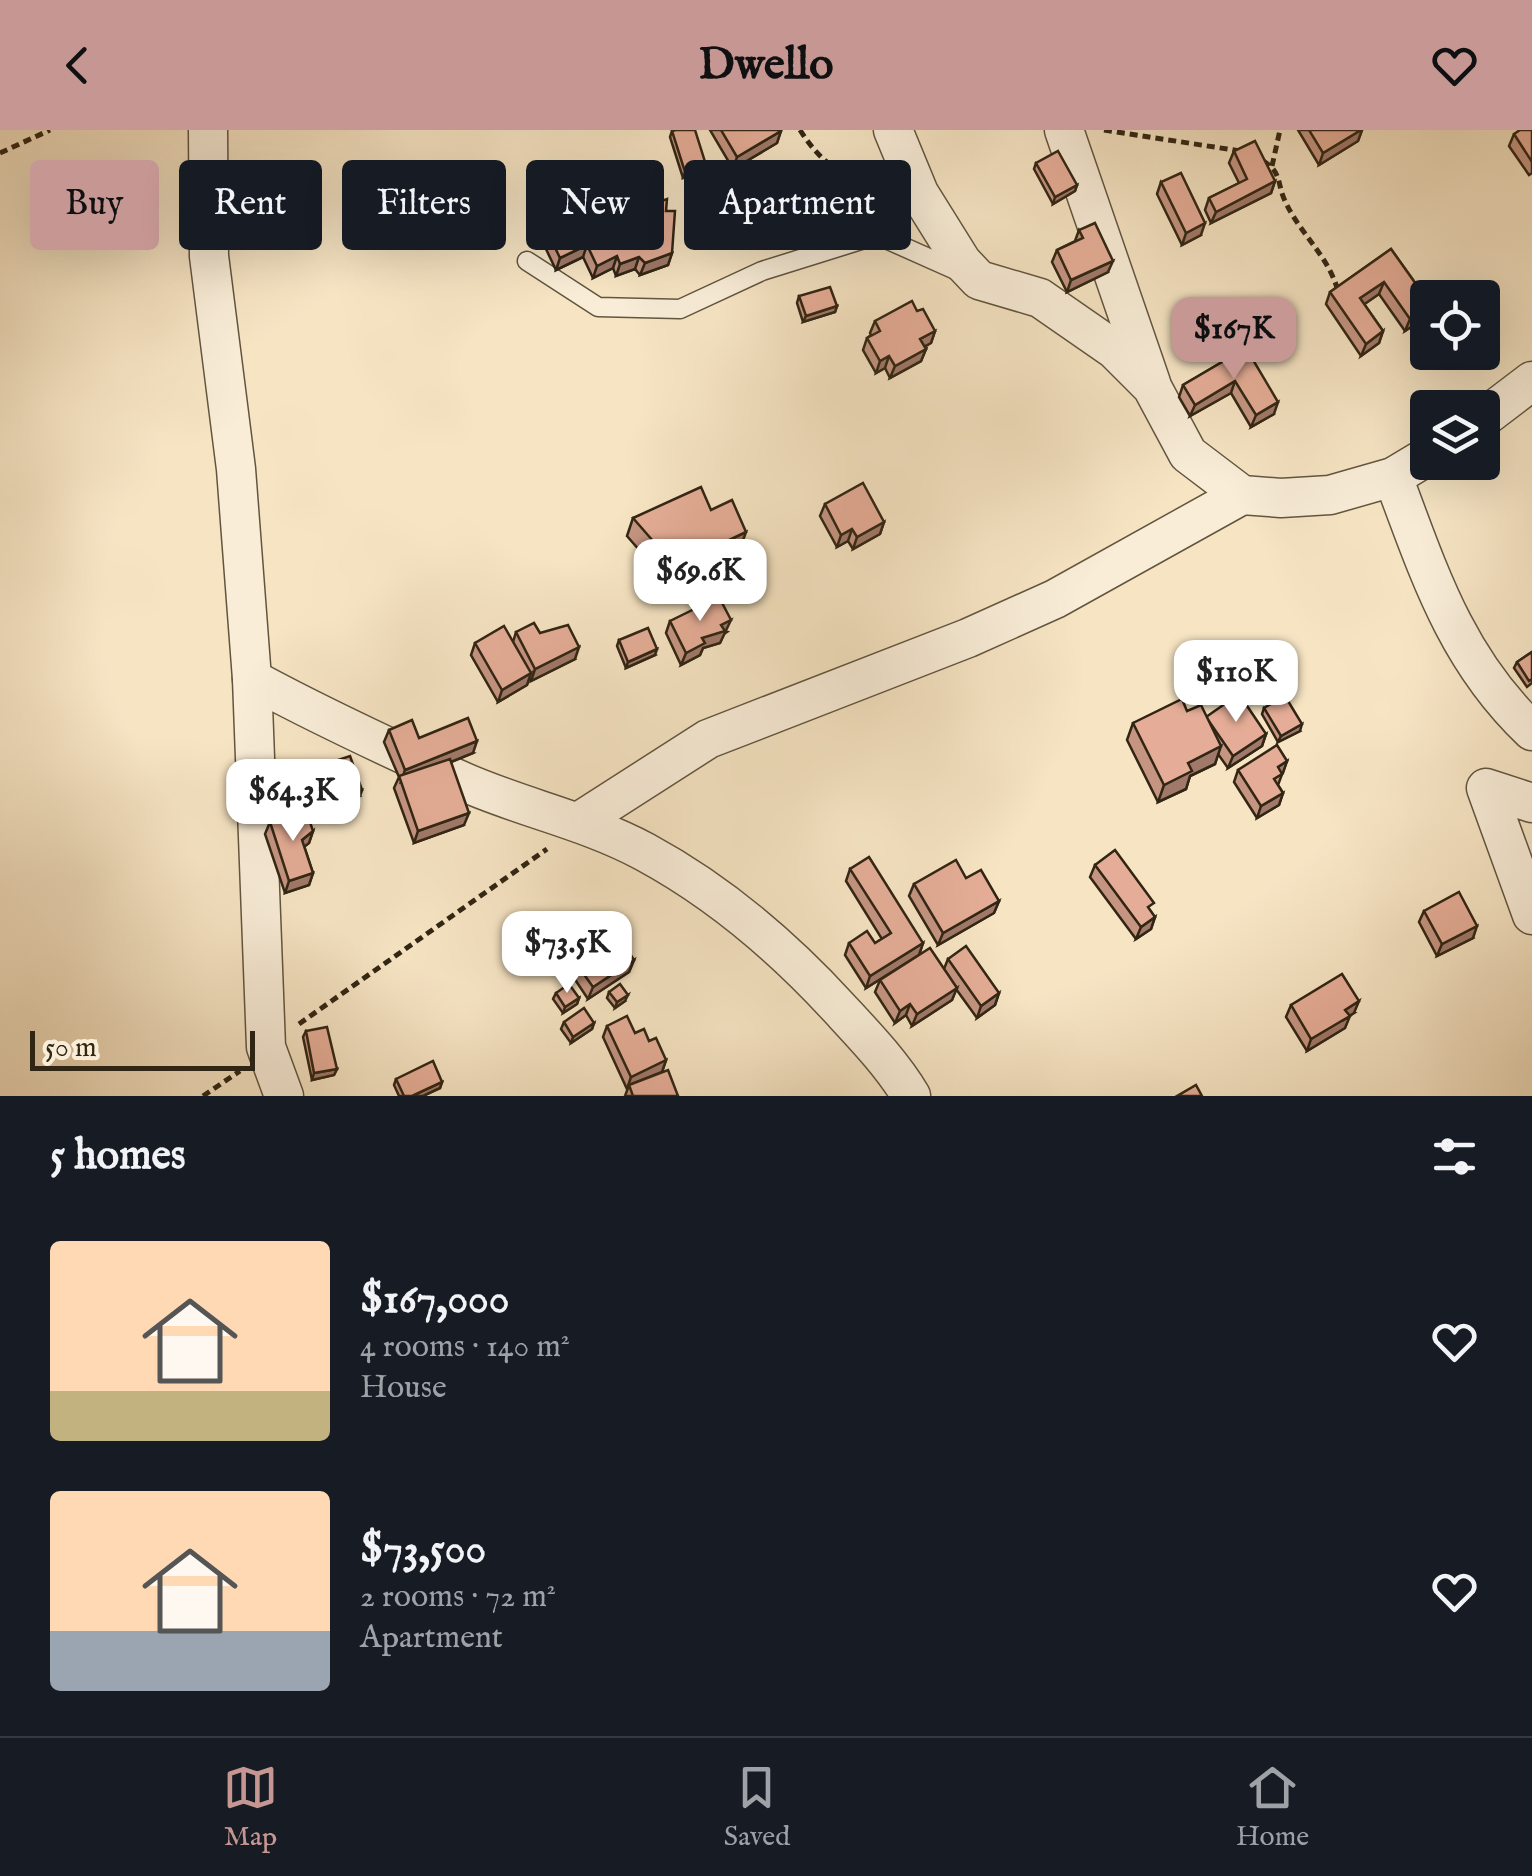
<!DOCTYPE html>
<meta charset="utf-8">
<style>
body{margin:0;font-family:"IM FELL English",serif;background:#20242c;color:#f1f3f6;height:100vh;display:flex;flex-direction:column;font-size:38px;white-space:nowrap}
*{box-sizing:border-box;margin:0}
p{font-size:32px;color:#9ea1a6}
.icon{flex:none;width:55px;height:55px;fill:none;stroke:currentColor;stroke-width:2;stroke-linecap:round;stroke-linejoin:round}
.map{position:relative;height:966px;overflow:hidden}
.details{display:flex;flex-direction:column;background:#171b24;flex:1}
.details>*{flex:none}
.hud{position:absolute;left:30px;top:30px;width:1000px;height:90px;display:flex;gap:20px}
.controls{position:absolute;left:1410px;top:150px;display:grid;gap:20px}
.controls a{display:grid;place-items:center;width:90px;height:90px;border-radius:10px;background:#171b24;box-shadow:0 10px 40px #0002;font-size:50px}
.scale{position:absolute;left:30px;bottom:25px;width:225px;box-sizing:border-box;padding-left:10px;border:5px solid #312513;border-top:0;font-size:28px;line-height:35px;white-space:nowrap;color:#312513;-webkit-text-stroke:8px #f9edd8;paint-order:stroke}
.price{position:absolute;translate:-50% -85px;padding:0 22px;border-radius:20px;background:#fff;color:#222;font-size:32px;line-height:65px;filter:drop-shadow(0 2px 5px #0008)}
.price::after{content:'';position:absolute;left:50%;top:60px;width:30px;height:22px;margin-left:-15px;background:inherit;clip-path:polygon(0 0,100% 0,50% 100%)}
.price.current{background:#c59692;color:#111}
ul{padding:0;list-style:none}
li{display:flex;align-items:center;gap:30px;height:250px;padding:0 50px}
li span{display:grid;place-items:center;flex:none;width:280px;height:200px;border-radius:10px;color:#555}
li>.icon{margin-inline-start:auto}
span .icon{width:120px;height:120px;fill:#fffc;stroke-width:1}
li b{font-size:42px}
h2{display:flex;justify-content:space-between;align-items:center;height:120px;padding:0 50px;font-size:42px}
.chip{padding:0 35px;border-radius:10px;background:#171b24;box-shadow:0 10px 40px #0002;font-size:35px;line-height:90px}
.chip.current{background:#c59692;color:#111}
header{display:flex;justify-content:space-between;align-items:center;height:130px;padding:0 50px;background:#c59692;color:#111;font-size:45px;font-weight:700}
.menu{display:flex;justify-content:space-around;align-items:center;height:140px;border-top:2px solid #363941;background:#171b24;font-size:28px;color:#9ea1a6}
.menu a{display:grid;justify-items:center;gap:5px}
.menu .current{color:#c59692}
.map>svg:first-child{display:block}
.lines{fill:none;stroke-linecap:round;stroke-linejoin:round}
.lane-casing{stroke:#62553f;stroke-width:21}
.street-casing{stroke:#62553f;stroke-width:41}
.path{stroke:#312513;stroke-width:5;stroke-dasharray:8 5;stroke-linecap:butt}
.lane{stroke:#f9edd8;stroke-width:18}
.street{stroke:#f9edd8;stroke-width:38}
.wall{fill:#c59582;stroke:#312513;stroke-width:2.5}
.shaded-wall{fill:#a0796a;stroke:#312513;stroke-width:2.5}
.building{fill:#e5ad97;stroke:#312513;stroke-width:2.5}
</style>
<header><svg class="icon" aria-label="back" viewBox="0 0 24 24"><path d="M15 5l-7 7 7 7"/></svg>Dwello<svg class="icon" aria-label="heart" viewBox="0 0 24 24"><path d="M12 20l-8-8c-3-5 5-10 8-4 3-6 11-1 8 4z"/></svg></header>
<div class="map">
<svg width="1532" height="966" viewBox="0 0 1532 966">
<rect width="100%" height="100%" fill="#f6e4c3"/>
<filter id="stains"><feTurbulence type="fractalNoise" baseFrequency=".002" numOctaves="4"/><feColorMatrix values="0 0 0 0 .2 0 0 0 0 .09 0 0 0 0 .02 0 0 0 .5 -.17"/></filter>
<radialGradient id="worn" r=".72"><stop offset=".6" stop-color="#630" stop-opacity="0"/><stop offset="1" stop-color="#630" stop-opacity=".3"/></radialGradient>
<g class="lines">
<!-- lane casing -->
<g class="lane-casing">
<polyline id="lane" points="527,131 598,177 680,179 762,141 877,105 960,142"/>
</g>
<!-- street casing -->
<g class="street-casing">
<g id="street">
<polyline points="208,0 209,126 236,339 252,549 266,917 284,966"/>
<polyline points="893,0 919,63 962,132 979,150 1040,168 1115,220 1152,257 1188,324 1242,365 1281,368 1330,365 1393,347 1428,326"/>
<polyline points="1064,0 1151,253"/>
<polyline points="1482,289 1532,251"/>
<path d="M1393,347C1429,443 1456,529 1532,601"/>
<path d="M252,549C318,585 387,617 455,648C517,677 584,689 645,722C719,762 783,817 839,878C864,905 892,934 911,966"/>
<polyline points="1532,673 1486,658 1532,785"/>
<polyline points="580,691 708,609 968,508 1055,469 1242,365"/>
</g>
</g>
<!-- path -->
<g class="path">
<path d="M800,0C817,27 845,56 879,48"/>
<polyline points="1104,0 1240,21"/>
<polyline points="0,23 50,0"/>
<path d="M1263,31C1282,42 1277,54 1285,71C1300,104 1328,125 1338,161"/>
<polyline points="1272,36 1280,0"/>
<polyline points="299,894 547,719"/>
<polyline points="203,966 240,941"/>
</g>
<!-- lane -->
<use href="#lane" class="lane"/>
<!-- street -->
<use href="#street" class="street"/>
</g>
<!-- wall -->
<g class="wall">
<polygon points="710,0 781,0 777,13 733,39"/>
<polygon points="1298,0 1362,0 1358,11 1319,35"/>
<polygon points="1532,0 1532,43 1529,45 1509,16 1514,4"/>
<polygon points="672,1 704,42 683,48 670,7"/>
<polygon points="1234,21 1275,51 1271,63 1211,93 1205,80 1209,68 1239,53 1229,33"/>
<polygon points="1036,33 1077,55 1075,61 1053,74 1034,39"/>
<polygon points="1161,52 1201,105 1182,115 1157,64"/>
<polygon points="692,68 713,76 698,86 690,74"/>
<polygon points="666,81 672,123 668,135 640,145 635,139 616,146 613,138 593,148 583,127 556,140 545,117 549,105 604,95 605,91"/>
<polygon points="1079,100 1108,142 1067,162 1052,132 1057,120 1075,111"/>
<polygon points="1391,119 1428,171 1428,182 1426,187 1405,201 1379,164 1364,174 1383,201 1379,213 1361,226 1326,174 1330,162"/>
<polygon points="799,166 837,176 835,182 803,192 797,173"/>
<polygon points="917,181 935,201 931,213 924,217 926,219 921,231 890,248 885,238 876,243 863,220 867,208 871,205 870,203 875,191"/>
<polygon points="1246,218 1274,284 1251,297 1231,263 1190,286 1179,267 1183,255"/>
<polygon points="825,374 884,392 880,404 853,419 848,411 837,417 820,386"/>
<polygon points="711,380 740,419 717,430 713,452 680,467 627,406 633,388"/>
<polygon points="670,491 727,502 724,504 720,513 703,518 700,525 681,535 666,503"/>
<polygon points="516,502 540,503 575,529 531,551 529,548 527,555 498,572 471,525 475,513 513,512"/>
<polygon points="619,510 655,525 626,538 617,516"/>
<polygon points="1532,522 1532,553 1527,557 1514,538 1517,532"/>
<polygon points="1264,578 1300,601 1278,612 1262,584"/>
<polygon points="1187,581 1266,604 1262,616 1228,638 1218,624 1215,634 1190,646 1186,659 1158,672 1127,610 1133,593"/>
<polygon points="389,600 473,623 451,632 464,695 414,713 394,658 399,647 384,612"/>
<polygon points="1287,631 1278,655 1283,663 1279,675 1257,688 1234,652 1238,640"/>
<polygon points="326,634 360,666 336,674 324,641"/>
<polygon points="270,692 313,701 309,713 304,716 313,743 309,755 285,763 265,704"/>
<polygon points="1095,735 1155,787 1151,799 1136,809 1090,747"/>
<polygon points="850,739 923,813 919,825 866,858 845,825 849,813 875,813 882,809 846,751"/>
<polygon points="966,748 999,771 994,783 938,815 909,766 914,754"/>
<polygon points="1424,781 1473,808 1437,826 1419,792"/>
<polygon points="948,829 999,863 995,875 977,888 956,859 952,870 912,896 906,885 895,893 875,862 880,850 944,839"/>
<polygon points="634,830 629,842 588,869 574,848 578,836"/>
<polygon points="609,862 625,871 615,878 607,868"/>
<polygon points="556,863 579,868 577,874 563,883 553,869"/>
<polygon points="1291,875 1354,883 1349,886 1345,898 1307,921 1286,887"/>
<polygon points="564,892 594,893 592,899 571,913 561,899"/>
<polygon points="607,896 635,903 649,911 666,930 662,942 678,966 625,966 628,958 627,959 603,907"/>
<polygon points="306,901 337,939 334,945 312,950 303,907"/>
<polygon points="396,949 442,952 440,958 423,966 399,966 394,955"/>
</g>
<!-- shaded-wall -->
<g class="shaded-wall">
<polygon points="1361,0 1362,0 1358,11 1319,35 1323,23"/>
<polygon points="781,1 777,13 733,39 737,27"/>
<polygon points="706,35 704,42 683,48 685,42"/>
<polygon points="1275,51 1271,63 1211,93 1216,82"/>
<polygon points="1077,55 1075,61 1053,74 1055,67"/>
<polygon points="716,70 713,76 698,86 700,79"/>
<polygon points="1205,93 1201,105 1182,115 1186,103"/>
<polygon points="587,115 583,127 556,140 560,128"/>
<polygon points="672,123 668,135 640,145 645,133"/>
<polygon points="617,126 613,138 593,148 597,136"/>
<polygon points="639,127 635,139 616,146 620,134"/>
<polygon points="1113,131 1108,142 1067,162 1071,150"/>
<polygon points="1384,152 1379,164 1356,180 1360,168"/>
<polygon points="837,176 835,182 803,192 806,186"/>
<polygon points="1428,177 1426,187 1405,201 1410,189"/>
<polygon points="935,201 931,213 916,221 920,209"/>
<polygon points="1383,201 1379,213 1361,226 1366,214"/>
<polygon points="926,219 921,231 890,248 895,236"/>
<polygon points="889,226 885,238 876,243 880,231"/>
<polygon points="1235,251 1231,263 1190,286 1195,275"/>
<polygon points="1278,272 1274,284 1251,297 1256,285"/>
<polygon points="884,392 880,404 853,419 857,407"/>
<polygon points="852,399 848,411 837,417 841,405"/>
<polygon points="746,402 740,419 705,435 712,418"/>
<polygon points="719,435 713,452 680,467 687,450"/>
<polygon points="731,490 720,513 703,518 700,525 681,535 686,523 702,508 721,495"/>
<polygon points="579,517 575,529 531,551 535,539"/>
<polygon points="657,519 655,525 626,538 628,532"/>
<polygon points="531,543 527,555 498,572 502,560"/>
<polygon points="1302,594 1300,601 1278,612 1281,606"/>
<polygon points="1266,604 1262,616 1228,638 1233,626"/>
<polygon points="477,611 473,623 401,652 405,640"/>
<polygon points="1221,616 1215,634 1190,646 1186,659 1158,672 1164,655 1188,633"/>
<polygon points="1287,631 1283,643 1273,649 1278,637"/>
<polygon points="362,660 360,666 336,674 338,668"/>
<polygon points="1283,663 1279,675 1257,688 1261,676"/>
<polygon points="469,683 464,695 414,713 418,701"/>
<polygon points="313,701 309,713 298,722 302,710"/>
<polygon points="313,743 309,755 285,763 289,751"/>
<polygon points="999,771 994,783 938,815 943,803"/>
<polygon points="1155,787 1151,799 1136,809 1141,797"/>
<polygon points="1477,796 1473,808 1437,826 1442,814"/>
<polygon points="923,813 919,825 866,858 870,846"/>
<polygon points="634,830 629,842 588,869 593,857"/>
<polygon points="957,858 952,870 912,896 917,884"/>
<polygon points="999,863 995,875 977,888 981,876"/>
<polygon points="628,865 625,871 615,878 617,872"/>
<polygon points="579,868 577,874 563,883 565,877"/>
<polygon points="1359,871 1354,883 1342,891 1350,886 1345,898 1307,921 1311,909 1345,880"/>
<polygon points="910,874 906,885 895,893 900,881"/>
<polygon points="594,893 592,899 571,913 573,907"/>
<polygon points="666,930 662,942 629,955 627,959 631,947"/>
<polygon points="337,939 334,945 312,950 314,943"/>
<polygon points="442,952 440,958 423,966 412,966"/>
</g>
<!-- building -->
<g class="building">
<polygon points="676,0 695,0 706,35 685,42 672,1"/>
<polygon points="721,0 781,0 781,1 737,27"/>
<polygon points="1309,0 1361,0 1323,23"/>
<polygon points="1520,0 1532,0 1532,32 1514,4"/>
<polygon points="1255,11 1275,51 1216,82 1209,68 1247,49 1234,21"/>
<polygon points="1058,21 1077,55 1055,67 1036,33"/>
<polygon points="1181,43 1205,93 1186,103 1161,52"/>
<polygon points="709,58 716,70 700,79 692,68"/>
<polygon points="667,69 666,81 675,81 672,123 645,133 639,127 620,134 617,126 597,136 587,115 560,128 549,105 598,82 607,102 605,91"/>
<polygon points="1095,93 1113,131 1071,150 1057,120 1083,108 1079,100"/>
<polygon points="1391,119 1428,171 1428,177 1410,189 1384,152 1360,168 1383,201 1366,214 1330,162"/>
<polygon points="830,157 837,176 806,186 799,166"/>
<polygon points="912,171 917,181 923,179 935,201 920,209 926,219 895,236 889,226 880,231 867,208 880,201 875,191"/>
<polygon points="1246,218 1278,272 1256,285 1235,251 1195,275 1183,255"/>
<polygon points="863,353 884,392 857,407 852,399 841,405 825,374"/>
<polygon points="701,357 711,380 732,370 746,402 712,418 719,435 687,450 633,388"/>
<polygon points="719,467 731,490 721,495 725,501 702,508 705,513 686,523 670,491"/>
<polygon points="534,493 540,503 568,495 579,517 535,539 516,502"/>
<polygon points="504,496 531,543 502,560 475,513"/>
<polygon points="648,498 657,519 628,532 619,510"/>
<polygon points="1532,522 1532,549 1529,551 1517,532"/>
<polygon points="1239,564 1266,604 1233,626 1206,587"/>
<polygon points="1285,566 1302,594 1281,606 1264,578"/>
<polygon points="1182,569 1187,581 1201,575 1221,616 1188,633 1192,641 1164,655 1133,593"/>
<polygon points="468,588 477,611 405,640 389,600 412,590 419,608"/>
<polygon points="1277,615 1287,631 1278,637 1282,644 1274,649 1283,663 1261,676 1238,640"/>
<polygon points="350,626 362,660 338,668 326,634"/>
<polygon points="450,629 469,683 418,701 399,646"/>
<polygon points="306,680 313,701 302,710 313,743 289,751 270,692"/>
<polygon points="1115,720 1154,773 1148,777 1155,787 1141,797 1095,735"/>
<polygon points="869,727 923,813 870,846 849,813 867,801 875,813 891,803 850,739"/>
<polygon points="956,730 966,748 981,740 999,771 943,803 914,754"/>
<polygon points="1459,762 1477,796 1442,814 1424,781"/>
<polygon points="620,809 634,830 593,857 578,836"/>
<polygon points="966,816 999,863 981,876 948,829"/>
<polygon points="930,818 957,858 917,884 910,874 900,881 880,850"/>
<polygon points="1342,844 1359,871 1345,880 1350,886 1311,909 1291,875"/>
<polygon points="569,854 579,868 565,877 556,863"/>
<polygon points="620,854 628,865 617,872 609,862"/>
<polygon points="584,878 594,893 573,907 564,892"/>
<polygon points="627,886 635,903 644,899 649,911 656,908 666,930 631,947 607,896"/>
<polygon points="327,897 337,939 314,943 306,901"/>
<polygon points="433,931 442,952 412,966 404,966 396,949"/>
<polygon points="668,940 678,966 633,966 629,955"/>
<polygon points="1196,955 1202,966 1177,966"/>
</g>
<rect width="100%" height="100%" filter="url(#stains)"/>
<rect width="100%" height="100%" fill="url(#worn)"/>
</svg>
<div class="controls">
<a><svg class="icon" aria-label="locate" viewBox="0 0 24 24"><circle cx="12" cy="12" r="6"/><path d="M12 2v4M12 18v4M2 12h4M18 12h4"/></svg></a>
<a><svg class="icon" aria-label="layers" viewBox="0 0 24 24"><path d="M12 4l9 5-9 5-9-5zM3 14l9 5 9-5"/></svg></a>
</div>
<div class="scale">50 m</div>
<b class="price current" style="left:1234px;top:252px">$167K</b>
<b class="price" style="left:700px;top:494px">$69.6K</b>
<b class="price" style="left:1236px;top:595px">$110K</b>
<b class="price" style="left:293px;top:714px">$64.3K</b>
<b class="price" style="left:567px;top:866px">$73.5K</b>
<div class="hud">
<a class="chip current">Buy</a>
<a class="chip">Rent</a>
<a class="chip">Filters</a>
<a class="chip">New</a>
<a class="chip">Apartment</a>
</div>
</div>
<section class="details">
<h2>5 homes<svg class="icon" aria-label="filters" viewBox="0 0 24 24"><path d="M4 7h16M4 17h16"/><circle cx="9" cy="7" r="2"/><circle cx="15" cy="17" r="2"/></svg></h2>
<ul>
<li><span style="background:linear-gradient(#ffd9b3 75%,#c2b280 0)"><svg class="icon" aria-label="home" viewBox="0 0 24 24"><path d="M3 11l9-7 9 7M6 9v11h12V9"/></svg></span><div><b>$167,000</b><p>4 rooms · 140 m²</p><p>House</p></div><svg class="icon" aria-label="heart" viewBox="0 0 24 24"><path d="M12 20l-8-8c-3-5 5-10 8-4 3-6 11-1 8 4z"/></svg></li>
<li><span style="background:linear-gradient(#ffd9b3 70%,#9aa5b1 0)"><svg class="icon" aria-label="home" viewBox="0 0 24 24"><path d="M3 11l9-7 9 7M6 9v11h12V9"/></svg></span><div><b>$73,500</b><p>2 rooms · 72 m²</p><p>Apartment</p></div><svg class="icon" aria-label="heart" viewBox="0 0 24 24"><path d="M12 20l-8-8c-3-5 5-10 8-4 3-6 11-1 8 4z"/></svg></li>
</ul>
</section>
<nav class="menu">
<a class="current"><svg class="icon" aria-label="map" viewBox="0 0 24 24"><path d="M3 6l6-2 6 2 6-2v14l-6 2-6-2-6 2zM9 4v14M15 6v14"/></svg>Map</a>
<a><svg class="icon" aria-label="saved" viewBox="0 0 24 24"><path d="M7 4h10v16l-5-4-5 4z"/></svg>Saved</a>
<a><svg class="icon" aria-label="home" viewBox="0 0 24 24"><path d="M3 11l9-7 9 7M6 9v11h12V9"/></svg>Home</a>
</nav>
